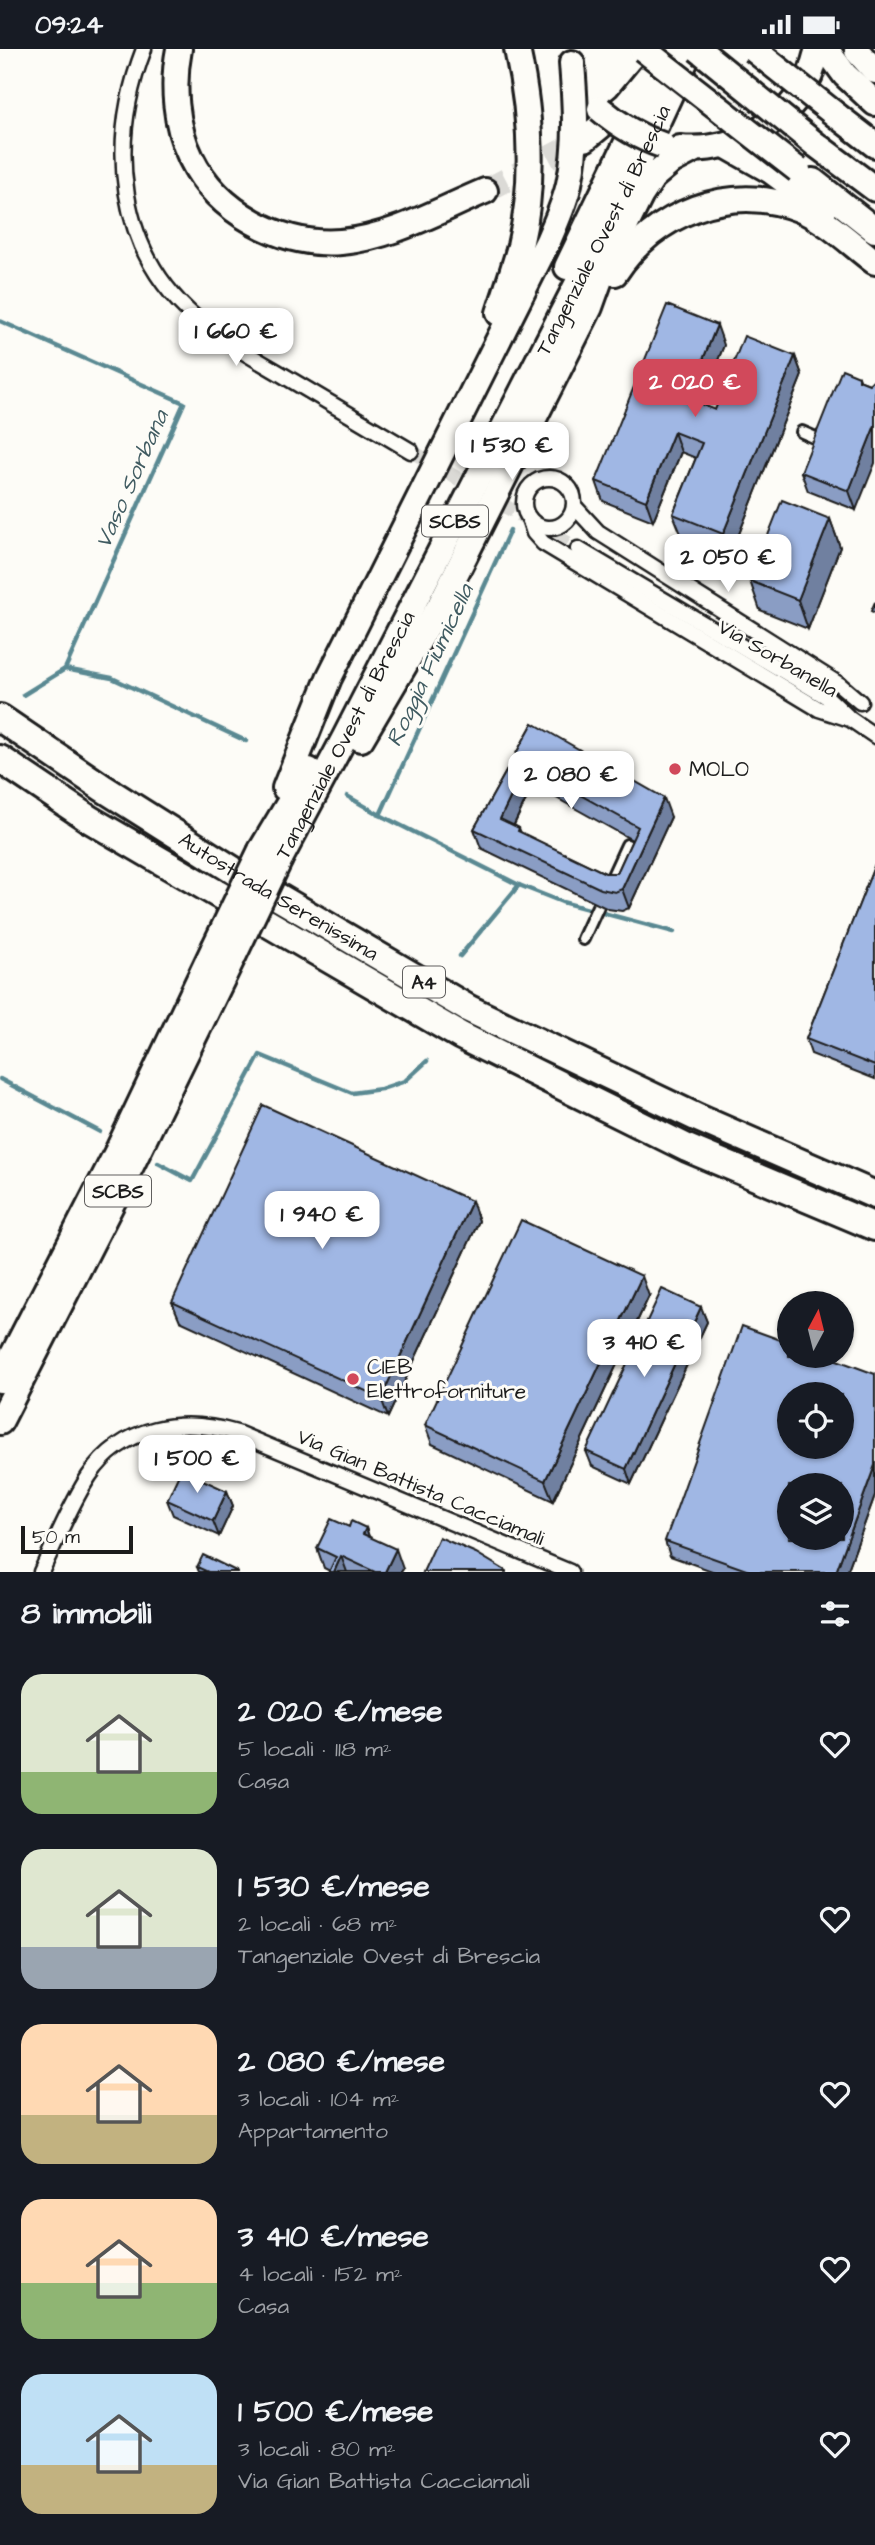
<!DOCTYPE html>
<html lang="it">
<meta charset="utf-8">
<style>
body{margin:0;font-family:"Architects Daughter",sans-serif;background:#242831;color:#f1f3f6;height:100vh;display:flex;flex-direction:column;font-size:26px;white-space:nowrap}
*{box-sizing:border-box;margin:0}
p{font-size:23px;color:#9ea1a6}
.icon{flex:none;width:38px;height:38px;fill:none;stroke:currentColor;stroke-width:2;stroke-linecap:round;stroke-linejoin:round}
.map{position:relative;height:1523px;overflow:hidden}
.details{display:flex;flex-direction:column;background:#171b24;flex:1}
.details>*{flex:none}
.needle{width:46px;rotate:7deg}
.controls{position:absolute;left:777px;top:1242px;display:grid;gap:14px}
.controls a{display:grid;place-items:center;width:77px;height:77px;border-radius:50%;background:#171b24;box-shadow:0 2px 5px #0004;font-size:35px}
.scale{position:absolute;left:21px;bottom:18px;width:112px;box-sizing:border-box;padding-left:7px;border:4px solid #1c1c1c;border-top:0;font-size:19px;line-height:24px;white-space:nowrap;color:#1c1c1c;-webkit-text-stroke:5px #fdfcf7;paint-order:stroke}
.price{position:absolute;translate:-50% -60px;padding:0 16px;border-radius:14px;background:#fff;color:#222;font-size:23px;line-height:46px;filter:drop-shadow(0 2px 4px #0008)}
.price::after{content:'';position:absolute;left:50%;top:42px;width:21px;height:16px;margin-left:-10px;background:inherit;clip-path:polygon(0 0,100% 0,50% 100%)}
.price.active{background:#d1495b;color:#fff}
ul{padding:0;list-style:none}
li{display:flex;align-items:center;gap:21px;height:175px;padding:0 21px}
li span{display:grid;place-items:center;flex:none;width:196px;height:140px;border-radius:21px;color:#555}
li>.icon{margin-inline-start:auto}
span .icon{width:84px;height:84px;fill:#fffc;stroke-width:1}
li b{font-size:30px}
h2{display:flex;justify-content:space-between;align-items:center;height:84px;padding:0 21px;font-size:30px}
.status{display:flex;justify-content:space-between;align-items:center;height:49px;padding:0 35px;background:#171b24;direction:ltr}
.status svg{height:19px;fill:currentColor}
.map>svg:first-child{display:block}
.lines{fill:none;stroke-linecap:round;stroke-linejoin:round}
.stream{stroke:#5a8992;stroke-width:4.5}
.minor-tunnel{stroke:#dbdad6;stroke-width:14;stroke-dasharray:14 7;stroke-linecap:butt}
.trunk-tunnel{stroke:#dbdad6;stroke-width:24;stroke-dasharray:24 12;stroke-linecap:butt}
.pedestrian-casing{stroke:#1c1c1c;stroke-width:16}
.minor-casing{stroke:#1c1c1c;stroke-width:19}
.trunk-casing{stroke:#1c1c1c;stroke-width:30}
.motorway-casing{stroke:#1c1c1c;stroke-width:32}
.pedestrian{stroke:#fdfcf7;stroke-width:10}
.minor{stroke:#fdfcf7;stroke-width:14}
.trunk{stroke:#fdfcf7;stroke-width:24}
.motorway{stroke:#fdfcf7;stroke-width:26}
.trunk-bridge-casing{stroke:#1c1c1c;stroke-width:30;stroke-linecap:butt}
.trunk-bridge{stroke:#fdfcf7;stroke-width:24}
.wall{fill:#8a9dc4;stroke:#1c1c1c;stroke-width:2;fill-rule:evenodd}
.shaded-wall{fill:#7080a0;stroke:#1c1c1c;stroke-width:2}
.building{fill:#a0b7e4;stroke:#1c1c1c;stroke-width:2;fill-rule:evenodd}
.poi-dot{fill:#d1495b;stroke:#fdfcf7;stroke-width:2.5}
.labels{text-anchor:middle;stroke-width:6;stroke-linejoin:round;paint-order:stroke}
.shield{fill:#fdfcf7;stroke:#605f5e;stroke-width:2}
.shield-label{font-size:19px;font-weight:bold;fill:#1c1c1c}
.street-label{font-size:21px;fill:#1c1c1c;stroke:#fdfcf7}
.poi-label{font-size:21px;fill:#1c1c1c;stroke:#fdfcf7;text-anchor:start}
.water-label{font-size:23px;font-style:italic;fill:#405b61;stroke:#fdfcf7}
</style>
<div class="status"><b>09:24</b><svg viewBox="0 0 49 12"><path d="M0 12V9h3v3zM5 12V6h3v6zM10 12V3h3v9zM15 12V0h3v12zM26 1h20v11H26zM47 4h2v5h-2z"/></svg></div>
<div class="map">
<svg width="875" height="1523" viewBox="0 0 875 1523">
<rect width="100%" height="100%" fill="#fdfcf7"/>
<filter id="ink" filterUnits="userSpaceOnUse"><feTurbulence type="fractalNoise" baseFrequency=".0143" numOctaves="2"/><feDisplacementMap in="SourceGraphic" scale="14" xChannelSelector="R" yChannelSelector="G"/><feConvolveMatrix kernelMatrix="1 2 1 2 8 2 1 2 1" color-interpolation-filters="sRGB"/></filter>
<g filter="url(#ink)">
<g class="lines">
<!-- stream -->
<g class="stream">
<polyline points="0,272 184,354 65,620 23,646"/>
<polyline points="65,620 112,629 246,692"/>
<polyline points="347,747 380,766 510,481"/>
<polyline points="380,766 519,836"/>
<polyline points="460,907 519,836 562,853 674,883"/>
<polyline points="0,1030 100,1083"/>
<polyline points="158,1114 192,1132 260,1006 352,1044 381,1040 405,1032 427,1012"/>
</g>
<!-- minor-tunnel -->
<polyline class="minor-tunnel" points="411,402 578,500"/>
<!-- trunk-tunnel -->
<polyline class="trunk-tunnel" points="485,142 585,90"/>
<!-- pedestrian casing -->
<g class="pedestrian-casing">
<g id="pedestrian">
<polyline points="802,383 825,393"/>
<polyline points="609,835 627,796"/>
<polyline points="583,890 599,855"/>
</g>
</g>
<!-- minor casing -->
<g class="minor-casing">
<g id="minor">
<path d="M144,0C108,93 116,201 197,270C224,293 256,310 286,328C328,353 369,377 411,402"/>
<circle cx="549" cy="454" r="25"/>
<polyline points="574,457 598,483 840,636 860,653"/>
<polyline points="529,469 534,484 543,494 819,660 850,670 875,687"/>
<polyline points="578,500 827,648 847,667"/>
<path d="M41,1523C56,1492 70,1456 89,1427C123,1376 182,1368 237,1384L570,1523"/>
</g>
</g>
<!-- trunk casing -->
<g class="trunk-casing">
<g id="trunk">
<path d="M179,0C172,35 175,77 191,109C217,163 282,198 341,193C391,189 439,161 485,142"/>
<polyline points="826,0 845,26 875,54"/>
<polyline points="857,2 875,22"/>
<polyline points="836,66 875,96"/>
<polyline points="585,90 626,56 649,28"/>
<polyline points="815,95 875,140"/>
<polyline points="725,96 771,122 824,161"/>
<path d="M680,99C731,104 789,75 810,26C813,18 815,9 818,0"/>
<polyline points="813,132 875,181"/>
<polyline points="567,218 672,0"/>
<path d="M615,224C654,164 730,133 799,160C827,171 851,195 875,213"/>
<path d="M499,264C506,242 514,220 520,197C535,133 531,64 517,0"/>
<polyline points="361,690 440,556 590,258 603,222 641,146 653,128 672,112 695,100"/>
<path d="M285,739L329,629L548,192C556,173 565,154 569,135C578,95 575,54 572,14"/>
<polyline points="261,801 309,721"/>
<path id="s1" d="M280,810L345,688L629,134L691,0"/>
<polyline points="0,1331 117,1103 214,899"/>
<polyline points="0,1373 132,1115 233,908"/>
</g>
</g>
<!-- motorway casing -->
<g class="motorway-casing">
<g id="motorway">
<path id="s2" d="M0,669L103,739L244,828L469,960L698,1069L875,1146"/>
<polyline points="0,710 89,770 461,987 687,1099 875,1178"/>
</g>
</g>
<!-- pedestrian -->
<use href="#pedestrian" class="pedestrian"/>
<!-- minor -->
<use href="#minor" class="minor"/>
<!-- trunk -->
<use href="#trunk" class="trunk"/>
<!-- motorway -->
<use href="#motorway" class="motorway"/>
<!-- trunk-bridge casing -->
<g class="trunk-bridge-casing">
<g id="trunk-bridge">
<polyline points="643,0 798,121"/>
<polyline points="698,0 815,95"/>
<polyline points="753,0 836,66"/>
<path d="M600,60C620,77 638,88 662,96"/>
<polyline points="214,899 261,801"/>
<polyline points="233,908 280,810"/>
</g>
</g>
<!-- trunk-bridge -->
<use href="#trunk-bridge" class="trunk-bridge"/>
</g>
<!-- wall -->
<g class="wall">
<polygon points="724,296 700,355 715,361 795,307 802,326 731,505 681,485 673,465 696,409 681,403 653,472 603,452 596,432"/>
<polygon points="859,327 861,332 869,335 856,461 808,442 801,423"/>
<polygon points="830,470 840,498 808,580 760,561 750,532"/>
<path d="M533,674L671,768L629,859L622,862L608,860L481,799L474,780ZM533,736L632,791L617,824H605L521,784L519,779L514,776Z"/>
<polygon points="875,815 875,1030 811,1005 806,990"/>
<polygon points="472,1152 479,1172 388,1368 180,1272 172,1253"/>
<polygon points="649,1247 553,1452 432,1395 425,1376"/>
<polygon points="701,1258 707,1273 631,1435 592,1417 586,1402"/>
<polygon points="875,1325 875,1446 847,1523 715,1523 670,1507 665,1492"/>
<polygon points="227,1442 233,1457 219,1487 173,1466 167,1451"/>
<polygon points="349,1478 366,1479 369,1488 403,1520 401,1523 329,1523 330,1522 324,1519 317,1499"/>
<polygon points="197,1518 238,1523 199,1523"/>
</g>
<!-- shaded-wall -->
<g class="shaded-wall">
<polygon points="717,276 724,296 695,369 687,350"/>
<polygon points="795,307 802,326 731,505 723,485"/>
<polygon points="875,376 875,414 856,461 849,442"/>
<polygon points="674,383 681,403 653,472 646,452"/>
<polygon points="830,470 840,498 808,580 798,551"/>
<polygon points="526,716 533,736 507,790 500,770"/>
<polygon points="664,749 671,768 629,859 622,840"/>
<polygon points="472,1152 479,1172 388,1368 381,1349"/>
<polygon points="642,1227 649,1247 553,1452 545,1432"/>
<polygon points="701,1258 707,1273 631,1435 626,1420"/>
<polygon points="875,1416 875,1446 847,1523 836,1523"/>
<polygon points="227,1442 233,1457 219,1487 213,1472"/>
<polygon points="366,1479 373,1499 363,1485"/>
<polygon points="396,1500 403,1520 401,1523 385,1523"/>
<polygon points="341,1507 347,1523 334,1523"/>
</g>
<!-- building -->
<g class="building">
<polygon points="667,256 717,276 687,350 715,361 744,287 795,307 723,485 673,465 702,394 674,383 646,452 596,432"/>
<polygon points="842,320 859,327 859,331 869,335 872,332 875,333 875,376 849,442 801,423"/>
<polygon points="782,451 830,470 798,551 750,532"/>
<polygon points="875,553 875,564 871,562"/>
<path d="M533,674L664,749L622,840L615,843L601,840L474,780ZM526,716L638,778L617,824H605L518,782L519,779L500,770Z"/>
<polygon points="875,815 875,1017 806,990"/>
<polygon points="263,1056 472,1152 381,1349 172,1253"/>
<polygon points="521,1171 642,1227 545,1432 425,1376"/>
<polygon points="662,1240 701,1258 626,1420 586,1402"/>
<path d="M742,1277L789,1294V1307H826L875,1325V1416L836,1523H752L665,1492ZM789,1346H842V1398H789ZM789,1437H842V1489H789Z"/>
<polygon points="181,1421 227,1442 213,1472 167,1451"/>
<polygon points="331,1470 349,1478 351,1472 366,1479 363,1485 396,1500 385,1523 375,1523 341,1507 334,1523 329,1523 336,1508 317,1499"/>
<polygon points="439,1488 476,1504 506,1522 506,1523 423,1523"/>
<polygon points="203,1506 238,1523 208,1523 197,1518"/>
</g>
</g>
<!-- markers -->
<g class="poi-dot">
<circle cx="675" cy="720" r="7"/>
<circle cx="353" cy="1330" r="7"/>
</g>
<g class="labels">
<!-- shield labels -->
<g class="shield">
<rect x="422" y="456.5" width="66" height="31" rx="5"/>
<rect x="403" y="917.5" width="42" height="31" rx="5"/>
<rect x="85" y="1126.5" width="66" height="31" rx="5"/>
</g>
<g class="shield-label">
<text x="455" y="479">SCBS</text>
<text x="424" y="940">A4</text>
<text x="118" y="1149">SCBS</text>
</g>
<!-- street labels -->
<g class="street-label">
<text dy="7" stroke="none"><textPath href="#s1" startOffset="707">Tangenziale Ovest di Brescia</textPath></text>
<text transform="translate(778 609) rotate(30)" y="7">Via Sorbanella</text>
<text dy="7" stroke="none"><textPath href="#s1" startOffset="140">Tangenziale Ovest di Brescia</textPath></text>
<text dy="7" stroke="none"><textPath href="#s2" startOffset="331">Autostrada Serenissima</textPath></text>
<text transform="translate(421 1438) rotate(23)" y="7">Via Gian Battista Cacciamali</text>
</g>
<!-- poi labels -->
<g class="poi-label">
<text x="689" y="727">MOLO</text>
<text x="367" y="1325">CIEB<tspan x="367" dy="24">Elettroforniture</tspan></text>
</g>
<!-- water labels -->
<g class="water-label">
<text transform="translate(131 430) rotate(-66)" y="8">Vaso Sorbana</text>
<text transform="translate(429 616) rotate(-65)" y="8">Roggia Fiumicella</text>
</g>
</g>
</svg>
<div class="controls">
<a><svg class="needle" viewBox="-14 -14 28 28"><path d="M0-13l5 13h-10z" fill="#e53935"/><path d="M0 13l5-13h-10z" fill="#9ea1a6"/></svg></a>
<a><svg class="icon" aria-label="locate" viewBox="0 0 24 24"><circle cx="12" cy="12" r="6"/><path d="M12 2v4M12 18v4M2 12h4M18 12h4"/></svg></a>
<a><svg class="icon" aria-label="layers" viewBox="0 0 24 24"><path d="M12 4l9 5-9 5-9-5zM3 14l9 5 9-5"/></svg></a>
</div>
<div class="scale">50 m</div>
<b class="price" style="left:236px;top:319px">1 660 €</b>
<b class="price active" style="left:695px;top:370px">2 020 €</b>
<b class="price" style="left:512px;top:433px">1 530 €</b>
<b class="price" style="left:728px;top:545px">2 050 €</b>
<b class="price" style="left:571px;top:762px">2 080 €</b>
<b class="price" style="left:322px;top:1202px">1 940 €</b>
<b class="price" style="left:644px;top:1330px">3 410 €</b>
<b class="price" style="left:197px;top:1446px">1 500 €</b>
</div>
<section class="details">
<h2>8 immobili<svg class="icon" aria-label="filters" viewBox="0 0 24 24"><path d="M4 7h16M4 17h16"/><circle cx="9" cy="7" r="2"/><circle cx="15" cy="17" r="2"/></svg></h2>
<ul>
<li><span style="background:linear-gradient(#dfe7d0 70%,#8fb573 0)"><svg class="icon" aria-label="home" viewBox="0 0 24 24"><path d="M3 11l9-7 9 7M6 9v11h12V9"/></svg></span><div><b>2 020 €/mese</b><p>5 locali · 118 m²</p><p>Casa</p></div><svg class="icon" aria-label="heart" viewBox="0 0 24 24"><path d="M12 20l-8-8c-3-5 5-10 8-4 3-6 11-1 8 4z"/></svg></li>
<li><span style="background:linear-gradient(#dfe7d0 70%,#9aa5b1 0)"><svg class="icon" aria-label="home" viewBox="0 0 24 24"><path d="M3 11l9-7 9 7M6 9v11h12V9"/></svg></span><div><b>1 530 €/mese</b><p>2 locali · 68 m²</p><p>Tangenziale Ovest di Brescia</p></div><svg class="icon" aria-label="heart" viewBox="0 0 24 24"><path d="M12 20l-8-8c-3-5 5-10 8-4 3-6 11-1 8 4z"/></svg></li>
<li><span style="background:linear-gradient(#ffd9b3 65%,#c2b280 0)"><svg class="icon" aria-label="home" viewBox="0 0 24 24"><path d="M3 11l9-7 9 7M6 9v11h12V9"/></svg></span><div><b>2 080 €/mese</b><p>3 locali · 104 m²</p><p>Appartamento</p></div><svg class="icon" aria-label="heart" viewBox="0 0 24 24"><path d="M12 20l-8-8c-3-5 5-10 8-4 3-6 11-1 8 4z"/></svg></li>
<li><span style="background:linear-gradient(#ffd9b3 60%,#8fb573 0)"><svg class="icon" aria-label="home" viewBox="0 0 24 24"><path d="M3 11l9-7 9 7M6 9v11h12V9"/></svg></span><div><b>3 410 €/mese</b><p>4 locali · 152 m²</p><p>Casa</p></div><svg class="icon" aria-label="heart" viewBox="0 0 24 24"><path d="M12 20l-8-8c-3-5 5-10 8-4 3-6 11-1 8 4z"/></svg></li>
<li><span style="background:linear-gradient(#bfe0f5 65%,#c2b280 0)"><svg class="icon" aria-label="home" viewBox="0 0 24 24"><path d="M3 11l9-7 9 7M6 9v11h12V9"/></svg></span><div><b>1 500 €/mese</b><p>3 locali · 80 m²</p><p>Via Gian Battista Cacciamali</p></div><svg class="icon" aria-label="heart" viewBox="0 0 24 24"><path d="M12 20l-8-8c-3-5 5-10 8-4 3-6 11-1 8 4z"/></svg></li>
</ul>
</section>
